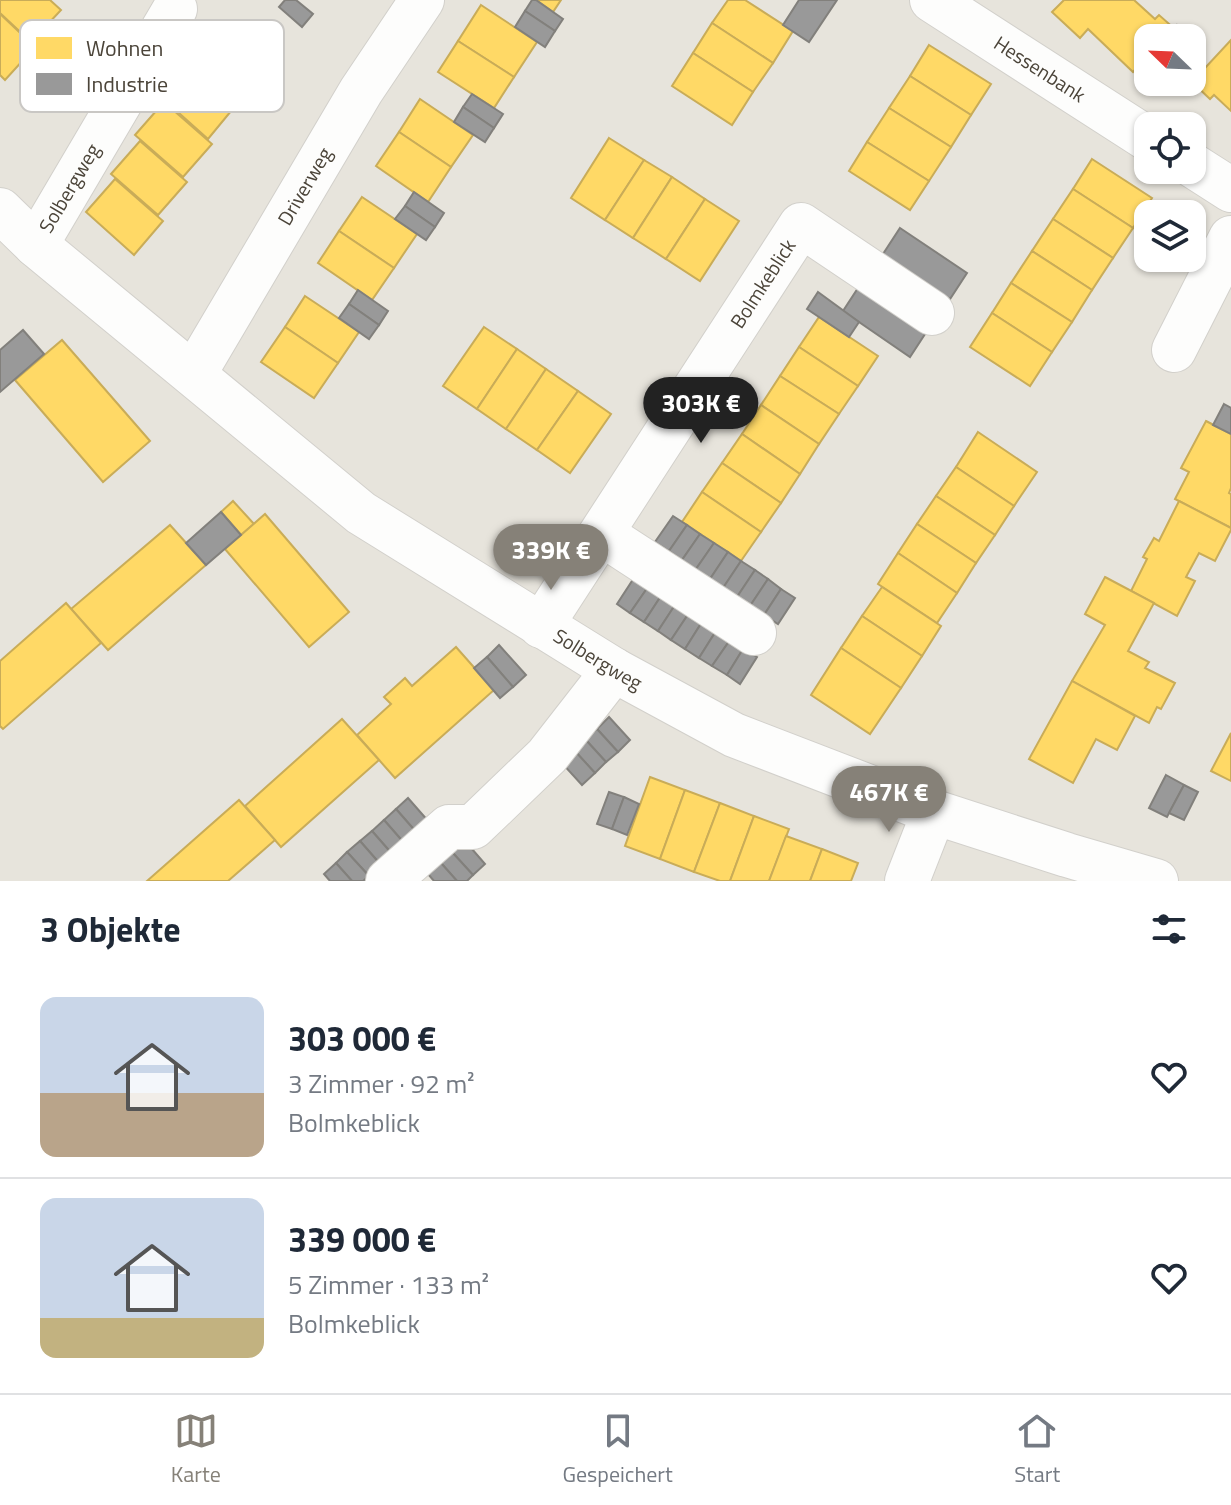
<!DOCTYPE html>
<html lang="de">
<meta charset="utf-8">
<style>
body{margin:0;font-family:"Titillium Web",sans-serif;background:#f6f6f7;color:#1f2937;height:100vh;display:flex;flex-direction:column;font-size:30px;white-space:nowrap}
*{box-sizing:border-box;margin:0}
p{font-size:26px;color:#747a83}
.icon{flex:none;width:44px;height:44px;fill:none;stroke:currentColor;stroke-width:2;stroke-linecap:round;stroke-linejoin:round}
.map{position:relative;height:881px;overflow:hidden}
.sheet{display:flex;flex-direction:column;background:#fff;flex:1}
.sheet>*{flex:none}
.needle{width:52px;rotate:293deg}
.buttons{position:absolute;left:1134px;top:24px;display:grid;gap:16px}
.buttons a{display:grid;place-items:center;width:72px;height:72px;border-radius:16px;background:#fff;box-shadow:0 2px 6px #0004;font-size:40px}
.price{position:absolute;translate:-50% -68px;padding:0 18px;border-radius:28px;background:#868178;color:#fff;font-size:26px;line-height:52px;filter:drop-shadow(0 2px 4px #0008)}
.price::after{content:'';position:absolute;left:50%;top:48px;width:24px;height:18px;margin-left:-12px;background:inherit;clip-path:polygon(0 0,100% 0,50% 100%)}
.price.selected{background:#222;color:#fff}
ul{padding:0;list-style:none}
li{display:flex;align-items:center;gap:24px;height:200px;padding:0 40px}
li+li{border-top:2px solid #e0e1e3}
li span{display:grid;place-items:center;flex:none;width:224px;height:160px;border-radius:16px;color:#555}
li>.icon{margin-inline-start:auto}
span .icon{width:96px;height:96px;fill:#fffc;stroke-width:1}
li b{font-size:34px}
h2{display:flex;justify-content:space-between;align-items:center;height:96px;padding:0 40px;font-size:34px}
.dock{display:flex;justify-content:space-around;align-items:center;height:112px;border-top:2px solid #e0e1e3;background:#fff;font-size:22px;color:#747a83}
.dock a{display:grid;justify-items:center;gap:4px}
.dock .selected{color:#868178}
.map>svg:first-child{display:block}
.residential{fill:#e7e4dc;fill-rule:evenodd}
.homes{fill:#ffd966;stroke:#c9ac58;stroke-width:2}
.industry{fill:#999;stroke:#82807c;stroke-width:2}
.lines{fill:none;stroke-linecap:round;stroke-linejoin:round}
.minor-casing{stroke:#d2d0cb;stroke-width:46}
.minor{stroke:#fdfdfc;stroke-width:44}
.labels{text-anchor:middle;stroke-width:8;stroke-linejoin:round;paint-order:stroke}
.street-label{font-size:20px;fill:#4b4439;stroke:#fff}
.key{fill:#fff;stroke:#c9c7c4;stroke-width:2}
.key-label{font-size:22px;fill:#4b4439}
</style>
<div class="map">
<svg width="1231" height="881" viewBox="0 0 1231 881">
<rect width="100%" height="100%" fill="#f4f2ee"/>
<!-- residential -->
<path class="residential" d="M0,0H1231V881H0ZM1148,38H1192V82H1148ZM1148,126H1192V170H1148ZM1148,214H1192V258H1148Z"/>
<!-- homes -->
<g class="homes">
<polygon points="0,0 50,0 61,10 31,42 0,13"/>
<polygon points="536,0 561,0 553,12"/>
<polygon points="728,0 745,0 793,31 773,63 712,23"/>
<polygon points="1064,0 1134,0 1155,19 1159,15 1176,30 1168,38 1148,38 1148,56 1133,72 1088,29 1080,38 1052,12"/>
<polygon points="481,5 537,42 514,77 458,41"/>
<polygon points="0,14 35,47 5,80 0,75"/>
<polygon points="712,23 773,63 753,92 693,53"/>
<polygon points="1231,40 1231,111 1214,95 1210,99 1192,82"/>
<polygon points="458,41 514,77 494,108 438,72"/>
<polygon points="929,45 991,84 971,115 910,76"/>
<polygon points="693,53 753,92 732,125 672,86"/>
<polygon points="189,64 236,105 208,139 161,97"/>
<polygon points="910,76 971,115 951,147 889,108"/>
<polygon points="420,99 473,135 451,167 399,132"/>
<polygon points="164,102 212,144 183,177 135,135"/>
<polygon points="889,108 951,147 929,181 867,142"/>
<polygon points="399,132 451,167 428,202 376,166"/>
<polygon points="609,138 644,160 605,220 571,198"/>
<polygon points="140,141 187,182 158,215 111,174"/>
<polygon points="867,142 929,181 910,210 849,171"/>
<polygon points="1092,159 1152,198 1133,228 1073,189"/>
<polygon points="644,160 672,177 633,238 605,220"/>
<polygon points="672,177 705,199 666,259 633,238"/>
<polygon points="115,179 163,221 134,255 86,212"/>
<polygon points="1073,189 1133,228 1113,258 1053,219"/>
<polygon points="362,197 417,234 394,268 339,231"/>
<polygon points="705,199 739,221 700,281 666,259"/>
<polygon points="1053,219 1113,258 1092,290 1032,251"/>
<polygon points="339,231 394,268 372,300 318,263"/>
<polygon points="1032,251 1092,290 1072,322 1011,283"/>
<polygon points="1011,283 1072,322 1052,352 992,313"/>
<polygon points="305,296 359,332 338,363 285,327"/>
<polygon points="992,313 1052,352 1030,386 970,347"/>
<polygon points="819,317 878,356 858,386 799,347"/>
<polygon points="285,327 338,363 314,398 261,362"/>
<polygon points="484,327 517,349 477,409 443,386"/>
<polygon points="62,340 150,441 103,482 15,380"/>
<polygon points="799,347 858,386 839,414 780,376"/>
<polygon points="517,349 546,369 506,429 477,409"/>
<polygon points="546,369 578,391 537,450 506,429"/>
<polygon points="780,376 839,414 819,444 761,405"/>
<polygon points="578,391 611,414 570,473 537,450"/>
<polygon points="761,405 819,444 800,474 742,434"/>
<polygon points="1206,421 1231,434 1231,488 1229,493 1231,494 1231,528 1175,499 1189,472 1181,468"/>
<polygon points="978,432 1037,472 1014,506 956,467"/>
<polygon points="742,434 800,474 781,503 722,463"/>
<polygon points="722,463 781,503 761,532 702,492"/>
<polygon points="956,467 1014,506 995,535 936,496"/>
<polygon points="702,492 761,532 741,561 682,522"/>
<polygon points="936,496 995,535 976,563 917,524"/>
<polygon points="233,501 254,524 241,535 221,512"/>
<polygon points="1179,501 1231,528 1231,530 1215,561 1199,553 1186,577 1195,581 1177,616 1131,591 1147,559 1143,557 1154,538 1159,541"/>
<polygon points="265,514 349,612 309,647 225,549"/>
<polygon points="917,524 976,563 957,593 898,553"/>
<polygon points="170,525 206,565 108,650 71,609"/>
<polygon points="898,553 957,593 937,623 878,584"/>
<polygon points="1105,577 1154,603 1128,651 1149,662 1145,668 1175,683 1161,709 1157,707 1149,723 1072,681 1105,625 1085,614"/>
<polygon points="882,587 941,626 922,656 862,616"/>
<polygon points="66,603 101,643 3,729 0,726 0,661"/>
<polygon points="862,616 922,656 901,688 841,648"/>
<polygon points="456,647 494,690 395,778 357,735 391,704 384,697 405,678 412,686"/>
<polygon points="841,648 901,688 870,734 811,695"/>
<polygon points="1072,681 1135,716 1117,750 1096,739 1073,783 1029,759"/>
<polygon points="342,719 379,760 281,847 245,806"/>
<polygon points="1231,733 1231,781 1211,771"/>
<polygon points="650,777 685,790 660,859 625,846"/>
<polygon points="685,790 720,803 694,872 660,859"/>
<polygon points="239,800 275,840 228,881 147,881"/>
<polygon points="720,803 754,816 730,881 720,881 694,872"/>
<polygon points="754,816 789,829 769,881 730,881"/>
<polygon points="786,836 822,849 810,881 769,881"/>
<polygon points="822,849 858,863 851,881 810,881"/>
</g>
<!-- industry -->
<g class="industry">
<polygon points="285,0 296,0 313,14 302,27 279,7"/>
<polygon points="532,0 536,0 563,19 555,31 525,11"/>
<polygon points="799,0 837,0 809,42 783,25"/>
<polygon points="525,11 555,31 545,47 515,27"/>
<polygon points="1177,25 1191,38 1168,38"/>
<polygon points="1148,56 1148,77 1137,67"/>
<polygon points="1153,82 1176,82 1165,93"/>
<polygon points="472,94 503,114 494,128 463,107"/>
<polygon points="463,107 494,128 485,142 454,122"/>
<polygon points="414,192 444,213 435,227 405,206"/>
<polygon points="405,206 435,227 426,240 395,219"/>
<polygon points="900,228 967,273 950,299 883,254"/>
<polygon points="860,285 927,331 910,357 843,311"/>
<polygon points="358,290 388,311 379,325 349,304"/>
<polygon points="818,292 859,322 849,337 807,309"/>
<polygon points="349,304 379,325 369,339 339,318"/>
<polygon points="23,330 44,354 0,392 0,350"/>
<polygon points="1224,404 1231,408 1231,434 1213,425"/>
<polygon points="221,512 241,535 206,565 186,543"/>
<polygon points="673,516 687,525 669,551 655,542"/>
<polygon points="687,525 700,534 682,560 669,551"/>
<polygon points="700,534 714,543 696,569 682,560"/>
<polygon points="714,543 728,552 710,579 696,569"/>
<polygon points="728,552 741,561 723,588 710,579"/>
<polygon points="741,561 755,570 737,597 723,588"/>
<polygon points="755,570 768,579 750,606 737,597"/>
<polygon points="634,578 648,587 630,613 617,604"/>
<polygon points="768,579 781,589 764,615 750,606"/>
<polygon points="648,587 661,596 644,622 630,613"/>
<polygon points="781,589 795,598 778,624 764,615"/>
<polygon points="661,596 675,605 658,631 644,622"/>
<polygon points="675,605 689,613 671,640 658,631"/>
<polygon points="689,613 702,622 685,649 671,640"/>
<polygon points="702,622 716,631 699,658 685,649"/>
<polygon points="716,631 730,640 712,666 699,658"/>
<polygon points="730,640 743,649 727,675 712,666"/>
<polygon points="499,645 526,675 513,687 487,657"/>
<polygon points="743,649 757,657 740,684 727,675"/>
<polygon points="487,657 513,687 500,698 474,668"/>
<polygon points="609,717 630,740 618,752 597,729"/>
<polygon points="597,729 618,752 606,762 585,739"/>
<polygon points="585,739 606,762 595,773 574,750"/>
<polygon points="574,750 595,773 582,785 561,762"/>
<polygon points="1166,775 1184,785 1167,817 1149,808"/>
<polygon points="1184,785 1198,792 1184,820 1169,813"/>
<polygon points="609,792 624,797 612,829 597,824"/>
<polygon points="624,797 639,804 627,835 612,829"/>
<polygon points="408,798 429,822 417,833 396,809"/>
<polygon points="396,809 417,833 405,844 384,820"/>
<polygon points="384,820 405,844 393,855 372,831"/>
<polygon points="372,831 393,855 381,865 360,841"/>
<polygon points="360,841 381,865 369,876 347,852"/>
<polygon points="465,841 485,864 473,875 452,852"/>
<polygon points="347,852 369,876 363,881 352,881 336,863"/>
<polygon points="452,852 473,875 467,881 457,881 441,863"/>
<polygon points="336,863 352,881 330,881 324,874"/>
<polygon points="441,863 457,881 434,881 428,874"/>
</g>
<g class="lines">
<!-- minor casing -->
<g class="minor-casing">
<g id="minor">
<path id="s1" d="M932,0L1148,139"/>
<polyline points="1192,165 1231,190"/>
<path id="s2" d="M0,210L36,245L361,513L614,670L734,735L934,812L1067,855L1156,881"/>
<path id="s3" d="M36,245L175,9"/>
<polyline points="1174,350 1231,238"/>
<path id="s4" d="M194,374L361,91L422,0"/>
<polyline points="602,534 754,633"/>
<path id="s5" d="M541,626L801,225L932,313"/>
<polyline points="388,881 449,827 473,827 547,756 614,670"/>
<polyline points="907,881 934,812"/>
</g>
</g>
<!-- minor -->
<use href="#minor" class="minor"/>
</g>
<g class="labels">
<!-- street labels -->
<g class="street-label">
<text dy="7" stroke="none"><textPath href="#s1" startOffset="128">Hessenbank</textPath></text>
<text dy="7" stroke="none"><textPath href="#s4" startOffset="218">Driverweg</textPath></text>
<text dy="7" stroke="none"><textPath href="#s3" startOffset="66">Solbergweg</textPath></text>
<text dy="7" stroke="none"><textPath href="#s5" startOffset="408">Bolmkeblick</textPath></text>
<text dy="7" stroke="none"><textPath href="#s2" startOffset="750">Solbergweg</textPath></text>
</g>
</g>
<!-- legend -->
<rect x="20" y="20" width="264" height="92" rx="12" class="key"/>
<rect x="36" y="37" width="36" height="22" fill="#ffd966"/>
<rect x="36" y="73" width="36" height="22" fill="#999"/>
<g class="key-label">
<text x="86" y="56">Wohnen</text>
<text x="86" y="92">Industrie</text>
</g>
</svg>
<div class="buttons">
<a><svg class="needle" viewBox="-14 -14 28 28"><path d="M0-13l5 13h-10z" fill="#e53935"/><path d="M0 13l5-13h-10z" fill="#747a83"/></svg></a>
<a><svg class="icon" aria-label="locate" viewBox="0 0 24 24"><circle cx="12" cy="12" r="6"/><path d="M12 2v4M12 18v4M2 12h4M18 12h4"/></svg></a>
<a><svg class="icon" aria-label="layers" viewBox="0 0 24 24"><path d="M12 4l9 5-9 5-9-5zM3 14l9 5 9-5"/></svg></a>
</div>
<b class="price selected" style="left:701px;top:445px">303K €</b>
<b class="price" style="left:551px;top:592px">339K €</b>
<b class="price" style="left:889px;top:834px">467K €</b>
</div>
<section class="sheet">
<h2>3 Objekte<svg class="icon" aria-label="filters" viewBox="0 0 24 24"><path d="M4 7h16M4 17h16"/><circle cx="9" cy="7" r="2"/><circle cx="15" cy="17" r="2"/></svg></h2>
<ul>
<li><span style="background:linear-gradient(#c9d6e8 60%,#b9a48a 0)"><svg class="icon" aria-label="home" viewBox="0 0 24 24"><path d="M3 11l9-7 9 7M6 9v11h12V9"/></svg></span><div><b>303 000 €</b><p>3 Zimmer · 92 m²</p><p>Bolmkeblick</p></div><svg class="icon" aria-label="heart" viewBox="0 0 24 24"><path d="M12 20l-8-8c-3-5 5-10 8-4 3-6 11-1 8 4z"/></svg></li>
<li><span style="background:linear-gradient(#c9d6e8 75%,#c2b280 0)"><svg class="icon" aria-label="home" viewBox="0 0 24 24"><path d="M3 11l9-7 9 7M6 9v11h12V9"/></svg></span><div><b>339 000 €</b><p>5 Zimmer · 133 m²</p><p>Bolmkeblick</p></div><svg class="icon" aria-label="heart" viewBox="0 0 24 24"><path d="M12 20l-8-8c-3-5 5-10 8-4 3-6 11-1 8 4z"/></svg></li>
</ul>
</section>
<nav class="dock">
<a class="selected"><svg class="icon" aria-label="map" viewBox="0 0 24 24"><path d="M3 6l6-2 6 2 6-2v14l-6 2-6-2-6 2zM9 4v14M15 6v14"/></svg>Karte</a>
<a><svg class="icon" aria-label="saved" viewBox="0 0 24 24"><path d="M7 4h10v16l-5-4-5 4z"/></svg>Gespeichert</a>
<a><svg class="icon" aria-label="home" viewBox="0 0 24 24"><path d="M3 11l9-7 9 7M6 9v11h12V9"/></svg>Start</a>
</nav>
